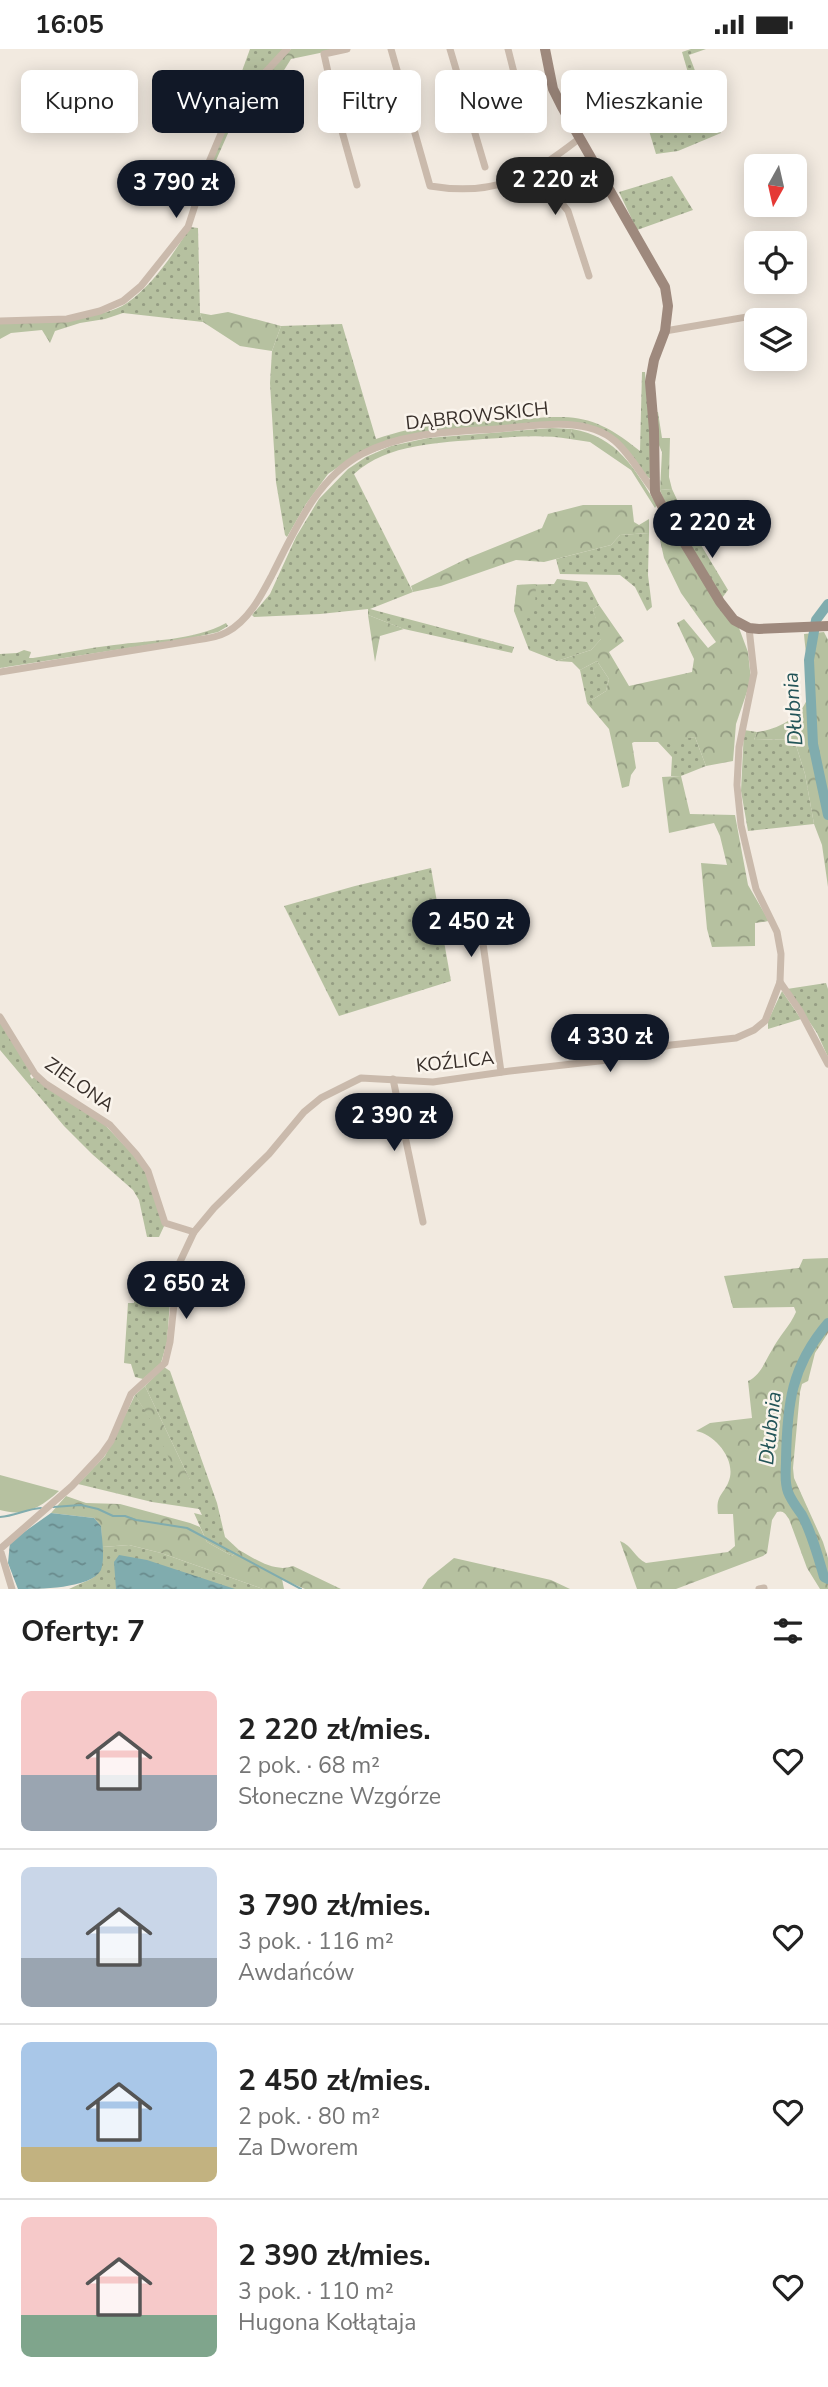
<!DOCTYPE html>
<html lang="pl">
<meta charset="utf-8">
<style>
body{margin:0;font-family:"Nunito Sans",sans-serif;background:#f6f6f6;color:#222;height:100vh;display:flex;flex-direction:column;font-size:26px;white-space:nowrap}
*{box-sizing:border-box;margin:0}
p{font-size:23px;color:#767676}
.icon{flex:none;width:38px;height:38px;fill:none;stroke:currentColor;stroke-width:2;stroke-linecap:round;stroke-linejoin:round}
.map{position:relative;height:1540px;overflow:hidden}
.panel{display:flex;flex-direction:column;background:#fff;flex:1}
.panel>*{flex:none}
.hud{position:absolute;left:21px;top:21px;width:788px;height:63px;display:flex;gap:14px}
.needle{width:46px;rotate:188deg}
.controls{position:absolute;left:744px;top:105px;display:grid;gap:14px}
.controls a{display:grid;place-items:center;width:63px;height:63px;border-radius:10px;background:#fff;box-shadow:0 4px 18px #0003;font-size:35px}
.price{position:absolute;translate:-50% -60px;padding:0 16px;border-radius:24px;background:#111827;color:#fff;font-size:23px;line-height:46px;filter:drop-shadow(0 2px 4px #0008)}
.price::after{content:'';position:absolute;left:50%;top:42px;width:21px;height:16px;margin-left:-10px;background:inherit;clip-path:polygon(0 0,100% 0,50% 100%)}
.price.active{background:#222;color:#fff}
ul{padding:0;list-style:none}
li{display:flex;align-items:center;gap:21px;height:175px;padding:0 21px}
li+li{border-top:2px solid #e0e0e0}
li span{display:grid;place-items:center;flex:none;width:196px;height:140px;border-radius:10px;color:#555}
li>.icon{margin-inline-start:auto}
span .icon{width:84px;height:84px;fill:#fffc;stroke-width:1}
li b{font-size:30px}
h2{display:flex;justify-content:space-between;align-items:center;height:84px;padding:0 21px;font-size:30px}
.pill{padding:0 24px;border-radius:10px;background:#fff;box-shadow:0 4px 18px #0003;font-size:24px;line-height:63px}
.pill.active{background:#111827;color:#fff}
.status{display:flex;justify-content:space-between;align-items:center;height:49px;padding:0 35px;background:#fff;direction:ltr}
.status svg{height:19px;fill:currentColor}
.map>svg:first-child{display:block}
.grass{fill:url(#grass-dots)}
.forest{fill:url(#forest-crowns)}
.park{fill:#b6c1a0}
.water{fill:url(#water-ripples)}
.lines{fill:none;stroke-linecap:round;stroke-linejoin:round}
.stream{stroke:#80acae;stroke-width:2}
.river{stroke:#80acae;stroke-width:10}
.street{stroke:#cabaac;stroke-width:7}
.secondary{stroke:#9e897d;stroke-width:10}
.labels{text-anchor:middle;stroke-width:5;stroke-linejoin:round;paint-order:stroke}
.street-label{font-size:19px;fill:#382f2a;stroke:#faf4ec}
.water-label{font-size:21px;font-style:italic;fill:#225458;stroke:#faf4ec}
</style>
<div class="status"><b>16:05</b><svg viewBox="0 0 49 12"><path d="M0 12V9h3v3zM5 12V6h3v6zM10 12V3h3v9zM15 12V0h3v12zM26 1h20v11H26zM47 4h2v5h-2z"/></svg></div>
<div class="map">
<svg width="828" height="1540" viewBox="0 0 828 1540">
<defs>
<pattern id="grass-dots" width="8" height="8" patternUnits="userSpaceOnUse" patternTransform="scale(1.75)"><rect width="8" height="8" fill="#b6c1a0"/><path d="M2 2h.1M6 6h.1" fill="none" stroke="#959d83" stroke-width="1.8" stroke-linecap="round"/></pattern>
<pattern id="forest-crowns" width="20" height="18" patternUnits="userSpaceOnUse" patternTransform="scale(1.75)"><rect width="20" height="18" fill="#b6c1a0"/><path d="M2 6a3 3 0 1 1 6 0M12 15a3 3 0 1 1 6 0" fill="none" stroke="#959d83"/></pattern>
<pattern id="water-ripples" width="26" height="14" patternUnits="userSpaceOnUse" patternTransform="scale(1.75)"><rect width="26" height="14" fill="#80acae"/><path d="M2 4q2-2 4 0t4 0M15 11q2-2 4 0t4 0" fill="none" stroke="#6a8c8e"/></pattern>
</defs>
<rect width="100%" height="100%" fill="#f2eae0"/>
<!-- grass -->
<g class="grass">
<polygon points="250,0 285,0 258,27 234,44"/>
<polygon points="691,0 706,0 689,6 709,58 721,84 678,102 656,105 647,75 698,58 682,3"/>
<polygon points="672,127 693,161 637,181 619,143"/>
<path d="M190,178L198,179L200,264L203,273L123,264L105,270L80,274V269C95,265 115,263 127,254C153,236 174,204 190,178Z"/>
<path d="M342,275L376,390C421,375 453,373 500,372L503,368L511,371C571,366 591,362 640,402L642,323H645L652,410L651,430L647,428C629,400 615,383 582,375L424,384L344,414L328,425L306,455L287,488L285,486L276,433L270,334L272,302L281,277Z"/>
<path d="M552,379L572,380L570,390C542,385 512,388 483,390C440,394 388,394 354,425L413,543L370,560L514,598L512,604L404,580L368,566V560L320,565L254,568L252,566L270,545L296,488L319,450L348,420L366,408L391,397L428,389Z"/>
<polygon points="672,440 689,476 728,541 722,549 664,451 660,441"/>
<polygon points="649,484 648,526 652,558 647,562 635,538 620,526 560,525 556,510 611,496 620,486"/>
<polygon points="557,530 587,533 599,556 593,560 602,589 591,601 557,612 529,601 514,562 517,536 554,535"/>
<path d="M226,574L228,577L218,583L192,589L0,619V605L17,604L24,601L31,603L29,609H33C60,605 87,599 114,596C151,591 193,592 226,574Z"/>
<polygon points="597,612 609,630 606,642 587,654 580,621"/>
<polygon points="744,681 757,683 754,691 792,690 795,693 805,725 814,775 748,782 741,742"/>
<polygon points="695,688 706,717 681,727 671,727 672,708 658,693"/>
<polygon points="431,819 451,932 339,967 284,857 355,837"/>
<polygon points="826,934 828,940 828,1008 817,984 787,940"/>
<polygon points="782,942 801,970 768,980 768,972"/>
<polygon points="0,971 31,1024 30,1027 32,1030 35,1027 104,1075 143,1116 165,1175 159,1188 147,1188 139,1151 133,1141 92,1105 64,1077 0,1001"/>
<polygon points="172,1224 167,1293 161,1314 143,1330 135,1328 131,1315 124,1314 128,1254 134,1254 139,1227"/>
<polygon points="164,1318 170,1322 217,1454 225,1488 239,1501 232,1507 207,1493 194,1464 202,1466 199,1460 152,1453 78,1435 105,1407 135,1346 190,1431 145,1337"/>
<path d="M129,1496L161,1504L263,1540H69C96,1527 102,1531 102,1498Z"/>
</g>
<!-- forest -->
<g class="forest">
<polygon points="291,0 339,0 291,10 276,34 254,60 240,57 214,116 211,114 234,57 242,46"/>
<polygon points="228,263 281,277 272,302 240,297 203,273 200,264 211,266"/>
<polygon points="80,269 80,274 55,282 50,294 42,281 11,284 0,290 0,273"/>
<polygon points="656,363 658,363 662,389 670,389 669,428 672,440 660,441 662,403 658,394"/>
<path d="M572,380C618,388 634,419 657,456L655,459L631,421L590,393L570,390Z"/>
<polygon points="583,456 632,456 634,473 639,476 649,470 649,484 620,486 611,496 544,513 516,511 441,537 413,543 411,537 468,509 542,479 548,465"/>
<polygon points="661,463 739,579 748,603 751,631 736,675 733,712 706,717 695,688 669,693 634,693 632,694 636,719 631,726 629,737 622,739 609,680 587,654 606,642 609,630 597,612 580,621 572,613 557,612 591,601 601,590 593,560 599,556 624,592 609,603 629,637 692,623 694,610 677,574 684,570 708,599 716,593 681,544 664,509 655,468"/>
<polygon points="536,535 535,558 524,567 514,562 517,536"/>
<polygon points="368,566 404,580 380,587 375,613"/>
<path d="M824,583L828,591V838L822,796L814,775L805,725L795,693L791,690L754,691L757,683C776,681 804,668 808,646C811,632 805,601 804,585Z"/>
<polygon points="681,727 690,765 735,766 748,836 769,872 755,874 755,897 712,898 707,880 701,814 727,816 720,787 714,774 669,784 662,728"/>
<polygon points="620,971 650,971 660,995 625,1001"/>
<path d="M828,1209V1284L815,1304L808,1332L802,1335L800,1343L793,1419L794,1429L823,1493L828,1509V1540H820L807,1519L789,1470C785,1464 783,1461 777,1463L772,1471L767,1504L763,1507L676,1540H637L620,1492C632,1496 635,1509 646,1514L728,1503L735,1497L733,1465H718C715,1444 726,1445 730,1428C734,1408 714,1385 696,1382L710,1374L752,1369L748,1332C761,1326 765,1312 772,1301C779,1287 790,1277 796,1263L794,1258L733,1259L724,1227L799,1219L803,1210Z"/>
<polygon points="145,1337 190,1431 193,1446 188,1448 151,1372 135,1346"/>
<path d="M66,1447L86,1454L120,1455L190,1474L200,1478L207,1493L232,1507L239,1501C255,1510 275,1524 293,1517L341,1540H305L282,1530L284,1540H263L161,1504L129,1496L102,1498L101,1477L94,1469L51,1464Z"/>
<polygon points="454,1509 551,1531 570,1540 422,1540 428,1530"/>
</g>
<!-- park -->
<path class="park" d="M0,1426L59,1442C40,1459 25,1468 0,1461Z"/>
<!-- water -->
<g class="water">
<path d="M51,1464L94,1469L101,1477C102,1490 105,1509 101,1521C91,1540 38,1540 18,1540L8,1514L10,1493Z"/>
<polygon points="119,1506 147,1511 235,1540 116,1540 114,1513"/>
</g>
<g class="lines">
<!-- stream -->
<g class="stream">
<polyline points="53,1458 81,1456 98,1460 113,1467 125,1467 136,1471 187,1479 301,1540"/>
<path d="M0,1468C15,1467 26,1460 41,1459"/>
</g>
<!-- river -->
<g class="river">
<polyline points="828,555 816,571 809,611 813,695 828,766"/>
<path d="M828,1274C791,1317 787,1356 786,1411C786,1422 784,1432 788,1443C791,1451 797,1459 802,1466C812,1485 818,1507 824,1528L828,1530"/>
</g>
<!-- street -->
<g class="street">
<polyline points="347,0 324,5 338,68 357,136"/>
<path d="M391,0L430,137C495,148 530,128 580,89"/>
<polyline points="450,0 485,118"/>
<polyline points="508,0 524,63"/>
<polyline points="520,129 520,136 534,145 560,152 568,162 589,227"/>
<polyline points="0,272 67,270 100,262 123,252 141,237 188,178 209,113 233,56 243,42 261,28 287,0"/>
<polyline points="665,282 776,263"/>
<path d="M0,623L196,591C206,590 218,588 227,583C249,571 261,547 272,526C295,481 316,430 362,405C403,383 452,383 497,380C533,377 585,366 615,392C631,406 641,426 654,442"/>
<polyline points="479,866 501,1023"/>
<polyline points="780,933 800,962 828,1015"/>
<polyline points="0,968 35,1025 46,1035 110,1076 136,1105 148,1122 165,1174 194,1183"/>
<polyline points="393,1030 423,1173"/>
<polyline points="12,1540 0,1500 72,1437 101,1406 111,1392 131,1345 165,1314 170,1293 178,1217 194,1183 214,1159 269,1105 304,1063 321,1049 361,1029 433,1033 510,1022 608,1011 622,1006 671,996 736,989 754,981 765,972 780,933 781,905 777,883 756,840 741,776 737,736 739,698 754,624 749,579"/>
<polyline points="759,1540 764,1539"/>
</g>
<!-- secondary -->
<polyline class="secondary" points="545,0 553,40 562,58 665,238 668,257 665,282 654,311 650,333 654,381 655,443 662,457 720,553 734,571 749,579 759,580 828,577"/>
</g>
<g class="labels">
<!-- street labels -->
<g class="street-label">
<text transform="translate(477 366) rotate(-6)" y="7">DĄBROWSKICH</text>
<text transform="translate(455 1012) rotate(-6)" y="7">KOŹLICA</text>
<text transform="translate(80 1035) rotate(35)" y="7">ZIELONA</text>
</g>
<!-- water labels -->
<g class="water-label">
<text transform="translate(793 660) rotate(-94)" y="7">Dłubnia</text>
<text transform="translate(770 1379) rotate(-84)" y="7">Dłubnia</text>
</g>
</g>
</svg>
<div class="controls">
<a><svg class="needle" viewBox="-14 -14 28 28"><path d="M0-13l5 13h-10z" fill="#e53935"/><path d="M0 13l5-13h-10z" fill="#767676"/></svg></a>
<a><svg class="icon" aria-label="locate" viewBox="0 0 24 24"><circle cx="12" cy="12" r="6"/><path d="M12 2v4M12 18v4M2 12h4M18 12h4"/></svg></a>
<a><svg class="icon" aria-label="layers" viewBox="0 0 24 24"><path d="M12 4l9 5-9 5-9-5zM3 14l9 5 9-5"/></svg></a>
</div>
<b class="price active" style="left:555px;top:168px">2 220 zł</b>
<b class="price" style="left:176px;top:171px">3 790 zł</b>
<b class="price" style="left:712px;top:511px">2 220 zł</b>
<b class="price" style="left:471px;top:910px">2 450 zł</b>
<b class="price" style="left:610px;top:1025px">4 330 zł</b>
<b class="price" style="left:394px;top:1104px">2 390 zł</b>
<b class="price" style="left:186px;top:1272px">2 650 zł</b>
<div class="hud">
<a class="pill">Kupno</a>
<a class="pill active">Wynajem</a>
<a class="pill">Filtry</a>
<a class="pill">Nowe</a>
<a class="pill">Mieszkanie</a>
</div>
</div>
<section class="panel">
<h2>Oferty: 7<svg class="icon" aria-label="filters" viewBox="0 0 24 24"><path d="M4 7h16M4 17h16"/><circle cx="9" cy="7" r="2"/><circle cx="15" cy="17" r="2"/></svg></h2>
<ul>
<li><span style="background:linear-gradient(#f6c9c9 60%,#9aa5b1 0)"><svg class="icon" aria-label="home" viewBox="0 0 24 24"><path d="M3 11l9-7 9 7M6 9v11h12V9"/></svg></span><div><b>2 220 zł/mies.</b><p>2 pok. · 68 m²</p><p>Słoneczne Wzgórze</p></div><svg class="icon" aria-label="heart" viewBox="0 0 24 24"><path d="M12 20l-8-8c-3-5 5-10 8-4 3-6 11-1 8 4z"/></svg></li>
<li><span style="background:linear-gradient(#c9d6e8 65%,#9aa5b1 0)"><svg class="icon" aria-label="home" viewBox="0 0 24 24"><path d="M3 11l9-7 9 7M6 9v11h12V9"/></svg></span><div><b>3 790 zł/mies.</b><p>3 pok. · 116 m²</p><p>Awdańców</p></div><svg class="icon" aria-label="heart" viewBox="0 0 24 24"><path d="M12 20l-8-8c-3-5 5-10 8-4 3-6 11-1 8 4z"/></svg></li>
<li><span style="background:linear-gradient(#a9c7e8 75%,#c2b280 0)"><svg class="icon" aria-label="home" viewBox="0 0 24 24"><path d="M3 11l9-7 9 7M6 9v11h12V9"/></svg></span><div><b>2 450 zł/mies.</b><p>2 pok. · 80 m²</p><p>Za Dworem</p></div><svg class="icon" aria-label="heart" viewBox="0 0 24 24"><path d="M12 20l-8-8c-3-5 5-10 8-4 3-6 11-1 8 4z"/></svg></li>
<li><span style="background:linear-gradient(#f6c9c9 70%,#7fa58c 0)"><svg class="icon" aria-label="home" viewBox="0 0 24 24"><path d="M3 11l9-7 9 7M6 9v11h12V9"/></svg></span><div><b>2 390 zł/mies.</b><p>3 pok. · 110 m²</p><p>Hugona Kołłątaja</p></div><svg class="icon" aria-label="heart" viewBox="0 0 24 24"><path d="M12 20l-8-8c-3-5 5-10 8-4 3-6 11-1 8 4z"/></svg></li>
</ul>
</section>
